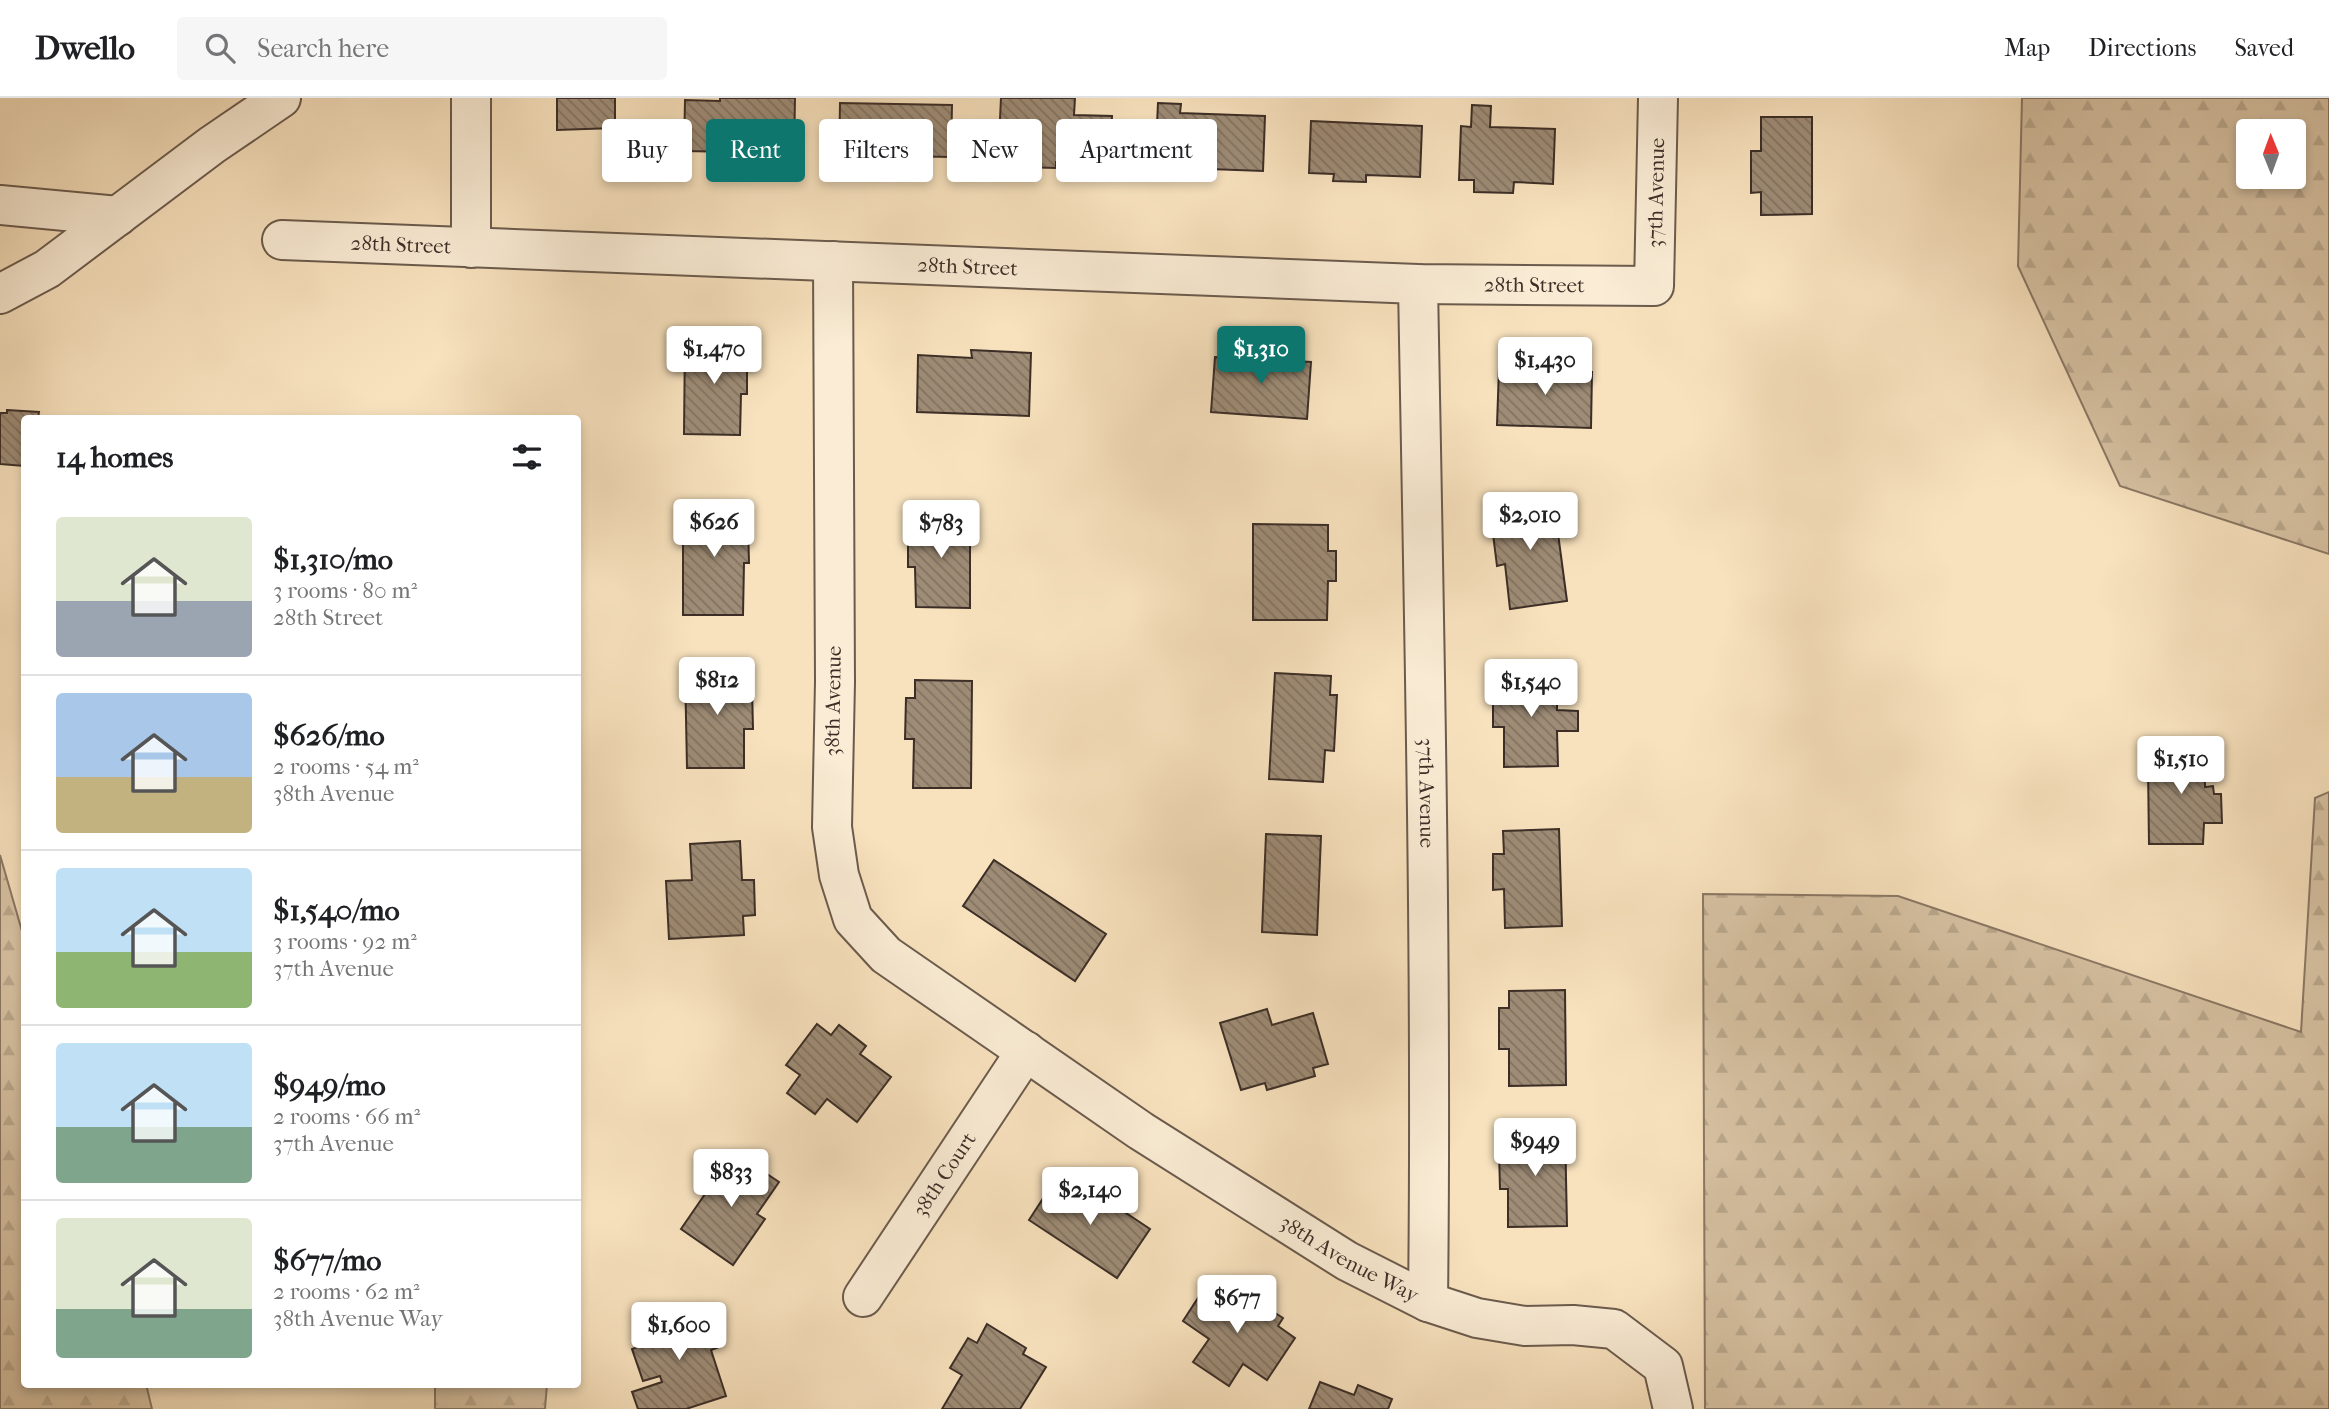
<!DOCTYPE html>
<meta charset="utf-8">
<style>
body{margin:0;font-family:"IM FELL French Canon",serif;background:#f6f6f6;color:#202124;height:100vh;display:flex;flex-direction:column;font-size:26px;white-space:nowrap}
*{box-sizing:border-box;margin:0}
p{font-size:23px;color:#757577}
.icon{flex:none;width:38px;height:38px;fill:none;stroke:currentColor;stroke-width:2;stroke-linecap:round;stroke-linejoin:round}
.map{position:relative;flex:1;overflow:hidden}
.details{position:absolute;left:21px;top:317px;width:560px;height:973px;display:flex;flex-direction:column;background:#fff;border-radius:7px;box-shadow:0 4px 10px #0003}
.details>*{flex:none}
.banner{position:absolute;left:602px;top:21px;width:665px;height:63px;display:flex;gap:14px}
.needle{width:46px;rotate:359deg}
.controls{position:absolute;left:2236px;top:21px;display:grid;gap:14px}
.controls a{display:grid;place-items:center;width:70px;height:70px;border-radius:7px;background:#fff;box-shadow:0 4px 10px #0003;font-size:35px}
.price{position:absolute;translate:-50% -60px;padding:0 16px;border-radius:7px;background:#fff;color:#222;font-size:23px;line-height:46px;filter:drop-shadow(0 2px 4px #0008)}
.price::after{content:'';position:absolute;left:50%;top:42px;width:21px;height:16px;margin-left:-10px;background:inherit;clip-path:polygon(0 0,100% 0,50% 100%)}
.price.selected{background:#0f766e;color:#fff}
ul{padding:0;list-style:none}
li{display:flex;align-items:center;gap:21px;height:175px;padding:0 35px}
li+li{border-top:2px solid #e0e0e0}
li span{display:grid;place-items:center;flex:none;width:196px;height:140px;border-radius:7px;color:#555}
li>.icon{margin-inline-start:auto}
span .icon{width:84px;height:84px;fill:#fffc;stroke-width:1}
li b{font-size:30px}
h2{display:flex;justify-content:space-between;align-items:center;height:84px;padding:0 35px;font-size:30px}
.pill{padding:0 24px;border-radius:7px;background:#fff;box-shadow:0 4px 10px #0003;font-size:24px;line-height:63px}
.pill.selected{background:#0f766e;color:#fff}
header{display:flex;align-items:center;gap:42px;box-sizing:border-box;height:98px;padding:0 35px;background:#fff;border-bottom:2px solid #e0e0e0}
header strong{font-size:33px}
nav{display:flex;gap:38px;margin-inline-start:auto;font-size:24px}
.search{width:490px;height:63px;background:#f6f6f6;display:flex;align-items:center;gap:18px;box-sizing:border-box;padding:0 24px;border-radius:7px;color:#757577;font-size:26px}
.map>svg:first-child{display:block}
.forest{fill:url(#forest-firs);stroke:#8a7866;stroke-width:2;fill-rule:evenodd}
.building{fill:url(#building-back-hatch);stroke:#3c2e27;stroke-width:2}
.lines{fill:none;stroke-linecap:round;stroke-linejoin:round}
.minor-casing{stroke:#6b5b4d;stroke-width:42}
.minor{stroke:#faecd5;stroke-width:38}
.labels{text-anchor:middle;stroke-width:6;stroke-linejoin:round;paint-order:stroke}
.street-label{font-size:21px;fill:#3c2e27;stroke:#faecd5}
</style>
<header>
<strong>Dwello</strong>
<div class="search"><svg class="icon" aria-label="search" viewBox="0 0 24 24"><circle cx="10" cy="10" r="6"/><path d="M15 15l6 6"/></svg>Search here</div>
<nav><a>Map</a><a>Directions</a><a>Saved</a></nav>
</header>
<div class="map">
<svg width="2329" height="1311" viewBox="0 0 2329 1311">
<defs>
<pattern id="forest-firs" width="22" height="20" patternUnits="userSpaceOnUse" patternTransform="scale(1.75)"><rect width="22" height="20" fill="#d8c3a4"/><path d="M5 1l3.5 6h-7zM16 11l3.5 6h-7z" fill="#baa88d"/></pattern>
<pattern id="building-back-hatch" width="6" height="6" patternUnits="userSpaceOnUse" patternTransform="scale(1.75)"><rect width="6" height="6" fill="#9e8c76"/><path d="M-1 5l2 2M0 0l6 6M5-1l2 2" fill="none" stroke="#827361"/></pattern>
</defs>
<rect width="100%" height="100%" fill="#f8e2be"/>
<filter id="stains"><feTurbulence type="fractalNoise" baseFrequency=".00286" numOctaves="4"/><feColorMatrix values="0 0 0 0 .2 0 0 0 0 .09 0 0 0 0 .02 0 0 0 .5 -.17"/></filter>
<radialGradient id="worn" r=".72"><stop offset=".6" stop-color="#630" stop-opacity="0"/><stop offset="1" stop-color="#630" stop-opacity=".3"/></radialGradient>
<!-- forest -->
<g class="forest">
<path d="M2022,0H2329V456L2120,388L2018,168ZM2294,33V79H2249V33Z"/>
<polygon points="2329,694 2329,1311 1705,1311 1703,796 1898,798 2301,934 2315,700"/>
<polygon points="0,757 24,840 24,1286 146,1286 152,1311 0,1311"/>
<polygon points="435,1286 547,1286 545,1311 435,1311"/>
</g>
<!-- building -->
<g class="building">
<polygon points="557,0 615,0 615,30 557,32"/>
<polygon points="720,0 795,0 794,55 684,53 685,2 720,3"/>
<polygon points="1001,0 1075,0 1074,17 1112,18 1110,67 1056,64 1056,70 1019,69 1019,64 998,63"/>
<polygon points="840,5 952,7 951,59 898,58 898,65 839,64"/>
<polygon points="1158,5 1181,6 1180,15 1265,18 1263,73 1155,69"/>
<polygon points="1472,7 1491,8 1490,29 1555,31 1553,86 1514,84 1513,95 1474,94 1474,82 1459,82 1461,28 1471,29"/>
<polygon points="1761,19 1812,19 1812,116 1761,117 1761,94 1751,95 1751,53 1761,53"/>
<polygon points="1311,23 1422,28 1420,79 1366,77 1366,84 1333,83 1334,76 1309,75"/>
<polygon points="685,239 740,240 740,261 747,261 747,296 741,296 740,337 684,336"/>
<polygon points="1236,251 1275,254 1274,262 1311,264 1307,321 1211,314 1215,259 1235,260"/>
<polygon points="971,252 1031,255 1029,318 917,314 918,257 972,260"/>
<polygon points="1537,264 1574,265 1574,273 1592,274 1591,330 1497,327 1499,270 1537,271"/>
<polygon points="7,312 39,314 38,320 24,320 24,368 0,366 0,315 7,315"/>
<polygon points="1553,398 1567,503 1510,511 1505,466 1497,468 1492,428 1502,427 1499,405"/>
<polygon points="683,406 743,406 742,427 748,427 749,465 744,465 743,517 683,517"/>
<polygon points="916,416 970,416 970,510 916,509 915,469 908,469 908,437 915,437"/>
<polygon points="1253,426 1328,427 1328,453 1336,453 1336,483 1328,483 1327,522 1253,522"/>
<polygon points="744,569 744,590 752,590 753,631 744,631 744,670 687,670 685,570"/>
<polygon points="1557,574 1557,612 1578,613 1578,633 1557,633 1558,668 1504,669 1504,629 1493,629 1493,595 1504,594 1503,575"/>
<polygon points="1275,575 1331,578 1330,597 1337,597 1334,653 1325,652 1323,684 1269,681"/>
<polygon points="915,582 972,583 971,690 913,690 914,641 905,641 906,600 915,600"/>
<polygon points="2204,641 2205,689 2213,688 2214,696 2221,696 2222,725 2204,725 2203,746 2149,746 2148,670 2164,670 2164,642"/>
<polygon points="1559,731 1562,828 1505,830 1504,791 1493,792 1493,756 1504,756 1503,733"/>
<polygon points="1266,736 1321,738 1317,837 1262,834"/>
<polygon points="740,743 742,782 754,782 755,817 743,818 744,837 669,841 666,783 692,782 690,746"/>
<polygon points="994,762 1106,836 1075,883 963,808"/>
<polygon points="1565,892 1566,987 1509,988 1509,951 1499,951 1499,910 1509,910 1509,893"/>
<polygon points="1267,911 1272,927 1313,915 1328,966 1313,970 1315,978 1267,992 1265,985 1241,992 1220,925"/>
<polygon points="817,926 831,937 839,927 866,948 860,956 891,979 857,1024 827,1001 815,1016 787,995 800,977 786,967"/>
<polygon points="1565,1031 1567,1128 1508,1129 1508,1091 1500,1091 1499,1053 1509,1053 1509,1032"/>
<polygon points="734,1054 779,1084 757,1116 765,1121 733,1167 681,1131"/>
<polygon points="1057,1079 1098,1106 1102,1099 1150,1131 1117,1180 1029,1122"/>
<polygon points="1209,1183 1247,1209 1252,1200 1283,1220 1278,1228 1295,1240 1267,1282 1243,1266 1229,1288 1193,1264 1209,1241 1183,1223"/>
<polygon points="695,1206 702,1225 714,1222 722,1248 711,1252 726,1298 686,1311 638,1311 632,1294 662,1284 660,1278 643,1283 632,1251 652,1244 645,1223"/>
<polygon points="987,1226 1026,1250 1023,1256 1046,1269 1020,1311 942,1311 962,1277 950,1270 968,1240 977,1245"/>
<polygon points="1320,1284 1354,1297 1358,1287 1392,1301 1388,1311 1309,1311"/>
</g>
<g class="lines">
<!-- minor casing -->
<g class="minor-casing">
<g id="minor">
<polyline points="0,107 118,118"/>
<path id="s1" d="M282,142L1418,186L1654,188L1658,0"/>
<polyline points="471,150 471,0"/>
<path id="s2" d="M833,163L835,584L832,729L839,777L853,821L886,857L1141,1033L1347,1163L1428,1204L1477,1220L1525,1228L1573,1227L1614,1231L1663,1268L1673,1311"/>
<path id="s3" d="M1418,186C1424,525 1432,865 1428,1204"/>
<polyline points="0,196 47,171 212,47 281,0"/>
<path id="s4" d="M863,1199L1026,953"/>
</g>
</g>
<!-- minor -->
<use href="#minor" class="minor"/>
</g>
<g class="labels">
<!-- street labels -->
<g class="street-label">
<text dy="7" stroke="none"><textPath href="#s1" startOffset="1466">37th Avenue</textPath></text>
<text dy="7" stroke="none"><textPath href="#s1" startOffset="119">28th Street</textPath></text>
<text dy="7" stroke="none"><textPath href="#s1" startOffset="686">28th Street</textPath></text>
<text dy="7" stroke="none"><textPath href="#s1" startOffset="1253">28th Street</textPath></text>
<text transform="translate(833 603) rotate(-89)" y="7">38th Avenue</text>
<text dy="7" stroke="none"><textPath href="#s3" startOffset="509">37th Avenue</textPath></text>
<text dy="7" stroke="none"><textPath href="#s4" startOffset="147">38th Court</textPath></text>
<text dy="7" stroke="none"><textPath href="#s2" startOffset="1264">38th Avenue Way</textPath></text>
</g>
</g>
<rect width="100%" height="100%" filter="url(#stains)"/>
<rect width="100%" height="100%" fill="url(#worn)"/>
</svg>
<div class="controls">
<a><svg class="needle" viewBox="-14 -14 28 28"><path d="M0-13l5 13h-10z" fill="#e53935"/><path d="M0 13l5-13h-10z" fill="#757577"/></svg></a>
</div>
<b class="price" style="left:714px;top:288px">$1,470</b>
<b class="price selected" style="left:1261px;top:288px">$1,310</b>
<b class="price" style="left:1545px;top:299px">$1,430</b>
<b class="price" style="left:1530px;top:454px">$2,010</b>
<b class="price" style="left:714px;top:461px">$626</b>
<b class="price" style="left:941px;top:462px">$783</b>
<b class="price" style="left:717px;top:619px">$812</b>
<b class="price" style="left:1531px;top:621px">$1,540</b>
<b class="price" style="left:2181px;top:698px">$1,510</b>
<b class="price" style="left:1535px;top:1080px">$949</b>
<b class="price" style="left:731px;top:1111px">$833</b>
<b class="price" style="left:1090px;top:1129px">$2,140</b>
<b class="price" style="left:1237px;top:1237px">$677</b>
<b class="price" style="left:679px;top:1264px">$1,600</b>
<div class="banner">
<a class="pill">Buy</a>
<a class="pill selected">Rent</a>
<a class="pill">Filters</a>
<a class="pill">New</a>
<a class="pill">Apartment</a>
</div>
<section class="details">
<h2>14 homes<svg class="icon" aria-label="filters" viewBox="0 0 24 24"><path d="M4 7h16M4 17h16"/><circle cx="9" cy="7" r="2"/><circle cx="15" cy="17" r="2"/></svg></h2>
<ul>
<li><span style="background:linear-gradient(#dfe7d0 60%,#9aa5b1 0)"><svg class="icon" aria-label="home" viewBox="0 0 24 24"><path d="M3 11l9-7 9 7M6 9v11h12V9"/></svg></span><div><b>$1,310/mo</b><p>3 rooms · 80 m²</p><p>28th Street</p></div></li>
<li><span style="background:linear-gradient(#a9c7e8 60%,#c2b280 0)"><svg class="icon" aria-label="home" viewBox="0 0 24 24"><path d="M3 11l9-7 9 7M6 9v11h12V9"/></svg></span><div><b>$626/mo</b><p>2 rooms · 54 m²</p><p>38th Avenue</p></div></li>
<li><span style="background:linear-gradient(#bfe0f5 60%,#8fb573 0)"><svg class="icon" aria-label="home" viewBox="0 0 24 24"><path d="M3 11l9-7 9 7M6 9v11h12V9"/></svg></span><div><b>$1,540/mo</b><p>3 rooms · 92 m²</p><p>37th Avenue</p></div></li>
<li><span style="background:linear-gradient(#bfe0f5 60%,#7fa58c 0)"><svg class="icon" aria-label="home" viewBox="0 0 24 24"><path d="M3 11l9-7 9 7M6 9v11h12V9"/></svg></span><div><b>$949/mo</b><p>2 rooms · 66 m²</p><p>37th Avenue</p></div></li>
<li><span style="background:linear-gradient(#dfe7d0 65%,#7fa58c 0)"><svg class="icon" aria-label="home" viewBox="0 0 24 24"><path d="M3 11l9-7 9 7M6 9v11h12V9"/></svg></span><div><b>$677/mo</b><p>2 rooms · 62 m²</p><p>38th Avenue Way</p></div></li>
</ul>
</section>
</div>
